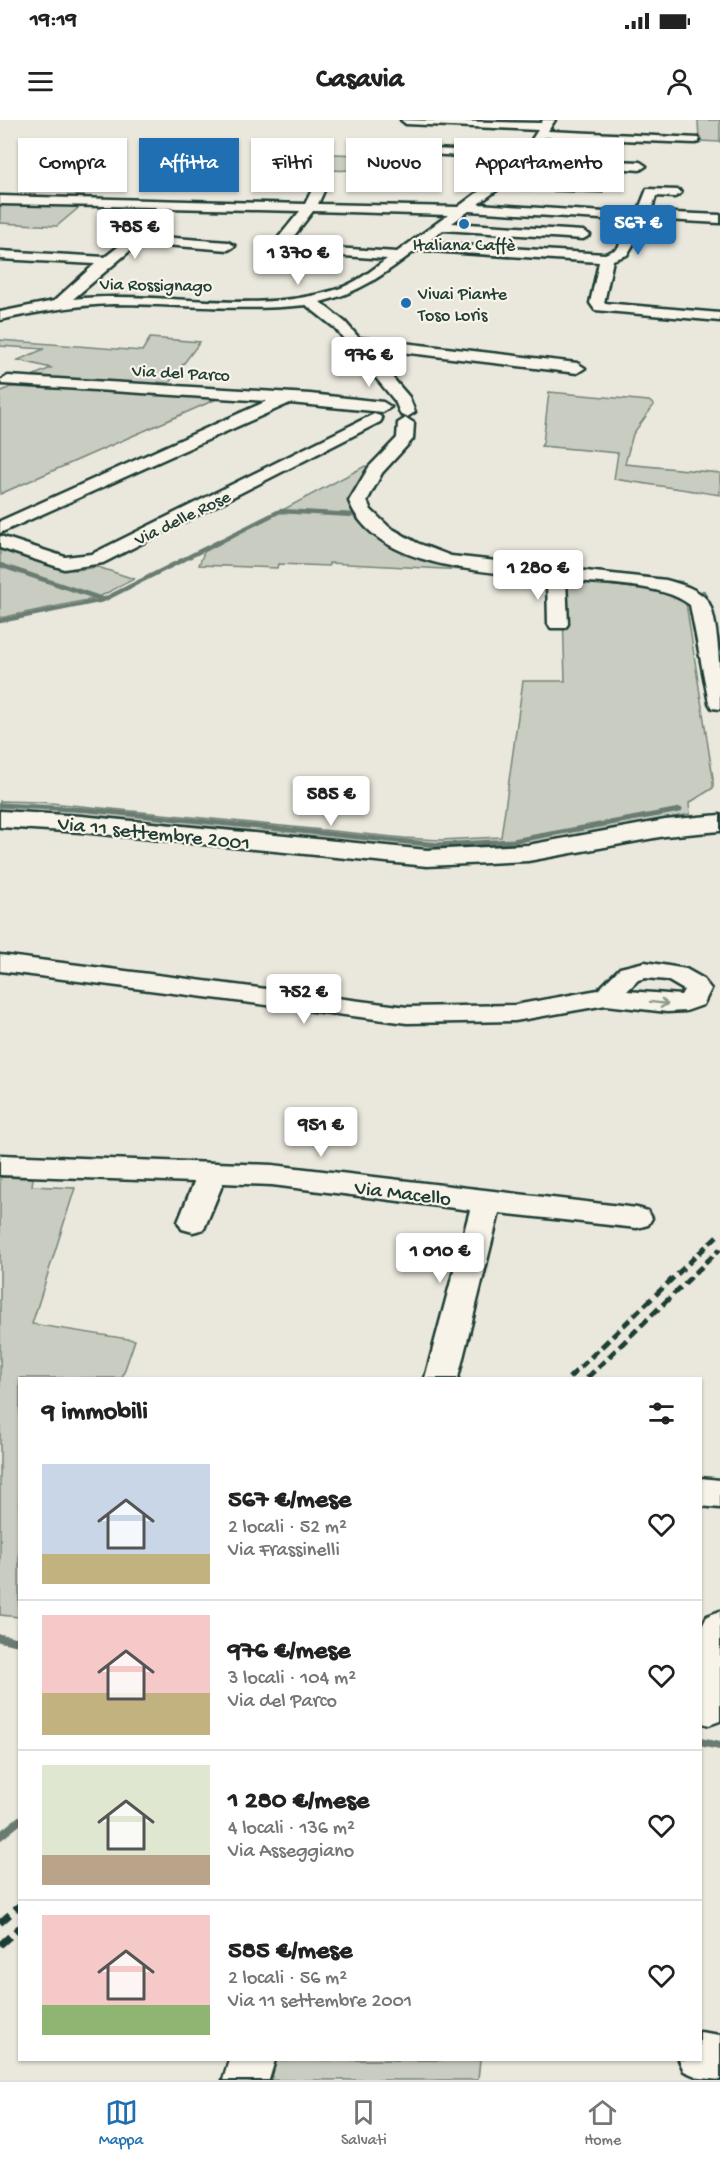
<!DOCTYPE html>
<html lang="it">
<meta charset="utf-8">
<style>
body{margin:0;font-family:"Gochi Hand",sans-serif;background:#f2f2f2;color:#222;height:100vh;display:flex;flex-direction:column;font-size:22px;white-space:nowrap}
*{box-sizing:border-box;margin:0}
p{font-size:20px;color:#767676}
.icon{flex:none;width:33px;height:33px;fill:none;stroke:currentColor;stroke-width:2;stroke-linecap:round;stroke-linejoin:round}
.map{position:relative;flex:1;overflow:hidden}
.details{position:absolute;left:18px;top:1257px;width:684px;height:684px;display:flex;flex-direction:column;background:#fff;border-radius:0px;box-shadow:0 2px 4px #0004}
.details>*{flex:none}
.hud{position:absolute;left:18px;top:18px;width:684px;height:54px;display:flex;gap:12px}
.price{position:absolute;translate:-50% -51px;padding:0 14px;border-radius:6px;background:#fff;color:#222;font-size:20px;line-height:39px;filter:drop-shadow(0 2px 3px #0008)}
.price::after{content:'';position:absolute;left:50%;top:36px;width:18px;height:14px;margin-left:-9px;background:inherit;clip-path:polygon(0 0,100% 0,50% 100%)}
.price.current{background:#1f6fb2;color:#fff}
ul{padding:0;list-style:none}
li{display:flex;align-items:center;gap:18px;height:150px;padding:0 24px}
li+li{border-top:2px solid #e0e0e0}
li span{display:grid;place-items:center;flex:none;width:168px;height:120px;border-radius:0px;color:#555}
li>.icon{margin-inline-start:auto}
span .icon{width:72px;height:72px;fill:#fffc;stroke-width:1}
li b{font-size:26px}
h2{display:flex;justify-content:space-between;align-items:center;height:72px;padding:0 24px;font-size:26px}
.tag{padding:0 21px;border-radius:0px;background:#fff;box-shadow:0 2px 4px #0004;font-size:21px;line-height:54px}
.tag.current{background:#1f6fb2;color:#fff}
.status{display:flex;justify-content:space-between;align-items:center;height:42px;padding:0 30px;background:#fff;direction:ltr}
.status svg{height:16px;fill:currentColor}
header{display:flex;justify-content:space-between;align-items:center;height:78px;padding:0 24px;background:#fff;font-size:27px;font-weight:800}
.menu{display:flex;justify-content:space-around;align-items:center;height:84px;border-top:2px solid #e0e0e0;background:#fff;font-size:16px;color:#767676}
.menu a{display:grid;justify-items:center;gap:3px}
.menu .current{color:#1f6fb2}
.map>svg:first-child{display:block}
.green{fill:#c8ccc1;stroke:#74847a;stroke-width:1.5}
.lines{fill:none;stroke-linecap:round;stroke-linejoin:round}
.stream-far2{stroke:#6a7c72;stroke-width:4.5}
.stream-far1{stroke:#6a7c72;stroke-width:5}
.stream{stroke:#6a7c72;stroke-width:8}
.minor-casing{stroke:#1f3d34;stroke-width:5}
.major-casing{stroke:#1f3d34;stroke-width:5}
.minor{fill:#f7f3e8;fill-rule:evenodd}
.major{fill:#f7f3e8;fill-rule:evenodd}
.rail-far1{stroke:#1f3d34;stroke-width:5;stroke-dasharray:10 5;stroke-linecap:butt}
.rail{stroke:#1f3d34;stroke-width:7;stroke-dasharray:13 7;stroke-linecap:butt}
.oneway{stroke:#8b988e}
.poi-dot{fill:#1f6fb2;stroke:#f7f3e8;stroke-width:2}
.labels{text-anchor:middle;stroke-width:4.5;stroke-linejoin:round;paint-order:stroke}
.far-poi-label{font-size:18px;fill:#1f3d34;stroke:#f7f3e8}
.far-street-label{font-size:18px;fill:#1f3d34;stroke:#f7f3e8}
.street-label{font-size:21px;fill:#1f3d34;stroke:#f7f3e8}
</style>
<div class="status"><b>19:19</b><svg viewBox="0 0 49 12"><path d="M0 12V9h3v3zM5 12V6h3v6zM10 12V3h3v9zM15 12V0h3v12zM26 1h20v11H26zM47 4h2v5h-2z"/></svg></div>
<header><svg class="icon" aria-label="menu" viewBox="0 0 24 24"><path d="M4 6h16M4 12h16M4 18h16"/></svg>Casavia<svg class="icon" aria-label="person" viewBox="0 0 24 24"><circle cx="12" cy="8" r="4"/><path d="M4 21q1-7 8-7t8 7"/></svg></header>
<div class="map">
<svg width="720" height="1960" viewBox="0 0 720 1960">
<rect width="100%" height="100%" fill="#eae8dd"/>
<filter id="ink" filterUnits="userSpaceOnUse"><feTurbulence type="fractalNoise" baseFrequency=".0167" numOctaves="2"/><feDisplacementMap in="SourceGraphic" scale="12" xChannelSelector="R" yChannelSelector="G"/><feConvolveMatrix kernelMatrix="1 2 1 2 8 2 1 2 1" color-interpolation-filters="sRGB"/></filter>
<g filter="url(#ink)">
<!-- green -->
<g class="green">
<polygon points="698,0 720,0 720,22 699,21"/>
<path d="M314,33L379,36C364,59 319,48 294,47Z"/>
<polygon points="0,82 83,84 57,106 0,103"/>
<polygon points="150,218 200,222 169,263 158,262 156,266 32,256 51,248 18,240 44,229 0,226 0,220 142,231"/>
<polygon points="10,267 226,275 0,374 0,272"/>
<polygon points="549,272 649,281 654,285 633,314 625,344 720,353 720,375 614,359 618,333 541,326 543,323"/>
<polygon points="365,346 373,348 365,357 366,391 424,432 503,452 329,443 329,446 278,444 277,448 199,445 204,432"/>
<polygon points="0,427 27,439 63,448 76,450 98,447 134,459 97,478 0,498"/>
<path d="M562,458C588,461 672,463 686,483L713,658V668L689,683L690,694L521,727L426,732L0,692V681L41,682L404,718L440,720L501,717L523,561H565Z"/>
<polygon points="0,1057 33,1058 32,1066 75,1068 32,1204 135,1220 122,1258 20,1258 19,1497 0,1495"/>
<polygon points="265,1940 480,1940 478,1960 260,1960"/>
</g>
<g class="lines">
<!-- stream-far2 -->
<g class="stream-far2">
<polyline points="395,410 413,421"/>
<polyline points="0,445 102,479"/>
<polyline points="666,461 681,463"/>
<polyline points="613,464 638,467"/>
<polyline points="703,472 712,494"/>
<polyline points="0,501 103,480 280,391 354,395 365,403"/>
<polyline points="715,507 720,530"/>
</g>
<!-- stream-far1 -->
<polyline class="stream-far1" points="0,685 89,690 438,725 513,721 680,690"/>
<!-- stream -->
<g class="stream">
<polyline points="0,1518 20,1522"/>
<polyline points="700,1622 720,1626"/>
<polyline points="0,1716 20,1700"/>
</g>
<!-- minor casing -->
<g class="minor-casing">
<g id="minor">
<path d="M401,0L541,3L543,0H555L548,11L699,18V22L695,23L545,17L535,33L509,61L597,64L603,68L601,71L500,68L478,84L637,94L647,69L679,70L681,73L675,77L656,76L651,92L720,95V103L648,99L627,135L613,140L604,183L720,193V201L595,190L590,183L599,142L416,130C383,155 361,172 320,182L345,202L359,218L577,243L585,248L577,253L367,228L409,277L415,292L407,297L401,295L395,281L335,208L306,185C241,192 178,184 113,184C75,185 37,192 0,200V192L54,181L95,144L0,139V131L105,137L145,106L156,87L0,84V76L305,84L317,60L323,56L329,60L318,84L458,87L505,52L516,40L388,31V27L523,33L538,10L406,4ZM168,88L300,91L270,128L272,131L387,139C371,151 355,164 335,170C251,196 159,170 73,179L139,123L228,130L235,126L228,122L148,116L155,111ZM313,91L448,95L397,132L287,125ZM469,91L634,101L617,129L605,134L426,123L443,110L583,119L590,115L583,111L452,103Z"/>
<polygon points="612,26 618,29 614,41 640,42 646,46 640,50 603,47 601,44 606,29"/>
<polygon points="8,256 310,274 383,282 391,287 383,292 290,283 0,413 0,401 267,281 2,264 0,261"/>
<polygon points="374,294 380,296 382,299 380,302 103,443 64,449 0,428 0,416 65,437 92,434"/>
<path d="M406,298L414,303L413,319L382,353L367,381L371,390L389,407L417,423L451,436L666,460C680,464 697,468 707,480C720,498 720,566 720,589L712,588L709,583L690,485C663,463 601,464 566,460L568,504L565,508H551L548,504L547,458C486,451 375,449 349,381L369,347L397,318L398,303Z"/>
<path d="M0,835L407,887L515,885L598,870L620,848L645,842L686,849L702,858L711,869L703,885L686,891L667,892L606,885L515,901L407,903L0,851ZM645,858L667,860L684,870L681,875L627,871L638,860Z"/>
<polygon points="0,1035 272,1045 637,1088 648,1091 652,1098 648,1105 637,1108 499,1093 458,1258 425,1258 470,1090 272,1065 223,1063 204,1109 193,1112 182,1109 178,1102 194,1062 0,1055"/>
<polygon points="700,1358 720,1360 720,1388 700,1386"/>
<polygon points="720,1491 720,1601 709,1605 700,1602 700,1511 707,1496"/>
<polygon points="700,1912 720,1915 720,1960 700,1958 684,1951 679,1940 700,1940"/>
<polygon points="229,1940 275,1940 269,1960 223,1960"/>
</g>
</g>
<!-- major casing -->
<g class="major-casing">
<polygon id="major" points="0,691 81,696 427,730 528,725 665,700 720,695 720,711 665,716 528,741 427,746 81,712 0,707"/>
</g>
<!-- minor -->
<use href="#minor" class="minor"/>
<!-- major -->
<use href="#major" class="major"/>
<!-- rail-far1 -->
<g class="rail-far1">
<polyline points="569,1258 720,1113"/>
<polyline points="587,1258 720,1129"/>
</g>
<!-- rail -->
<g class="rail">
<polyline points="0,1803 20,1785"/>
<polyline points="0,1825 20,1807"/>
</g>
</g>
<!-- one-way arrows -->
<defs><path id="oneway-shaft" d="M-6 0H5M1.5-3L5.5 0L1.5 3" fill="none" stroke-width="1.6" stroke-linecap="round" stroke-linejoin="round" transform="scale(1.5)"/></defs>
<use class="oneway" href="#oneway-shaft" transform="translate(659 883) rotate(7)"/>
</g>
<!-- markers -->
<g class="poi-dot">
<circle cx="464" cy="104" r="6"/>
<circle cx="406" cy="183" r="6"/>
</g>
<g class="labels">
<!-- far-poi labels -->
<g class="far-poi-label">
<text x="464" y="130">Italiana Caffè</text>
<text x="418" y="179" text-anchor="start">Vivai Piante<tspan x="418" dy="21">Toso Loris</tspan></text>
</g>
<!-- far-street labels -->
<g class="far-street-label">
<text transform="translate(156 164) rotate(1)" y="6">Via Rossignago</text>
<text transform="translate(181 252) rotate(3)" y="6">Via del Parco</text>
<text transform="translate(182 397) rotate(-26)" y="6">Via delle Rose</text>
</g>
<!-- street labels -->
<g class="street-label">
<text transform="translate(154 712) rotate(6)" y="7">Via 11 settembre 2001</text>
<text transform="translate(403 1072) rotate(7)" y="7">Via Macello</text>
</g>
</g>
</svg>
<b class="price current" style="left:638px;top:136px">567 €</b>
<b class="price" style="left:135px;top:140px">785 €</b>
<b class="price" style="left:298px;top:166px">1 370 €</b>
<b class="price" style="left:369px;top:268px">976 €</b>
<b class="price" style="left:538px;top:481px">1 280 €</b>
<b class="price" style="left:331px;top:707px">585 €</b>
<b class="price" style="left:304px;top:905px">752 €</b>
<b class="price" style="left:321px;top:1038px">951 €</b>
<b class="price" style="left:440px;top:1164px">1 010 €</b>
<div class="hud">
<a class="tag">Compra</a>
<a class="tag current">Affitta</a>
<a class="tag">Filtri</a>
<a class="tag">Nuovo</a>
<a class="tag">Appartamento</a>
</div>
<section class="details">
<h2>9 immobili<svg class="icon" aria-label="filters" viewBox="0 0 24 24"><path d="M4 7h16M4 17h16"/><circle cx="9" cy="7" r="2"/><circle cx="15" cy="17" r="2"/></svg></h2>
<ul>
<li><span style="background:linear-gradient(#c9d6e8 75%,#c2b280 0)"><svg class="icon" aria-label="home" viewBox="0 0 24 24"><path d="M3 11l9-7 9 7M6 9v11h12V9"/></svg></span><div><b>567 €/mese</b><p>2 locali · 52 m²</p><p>Via Frassinelli</p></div><svg class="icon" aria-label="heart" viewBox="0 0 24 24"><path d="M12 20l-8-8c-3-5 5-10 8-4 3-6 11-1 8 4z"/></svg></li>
<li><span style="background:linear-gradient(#f6c9c9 65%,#c2b280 0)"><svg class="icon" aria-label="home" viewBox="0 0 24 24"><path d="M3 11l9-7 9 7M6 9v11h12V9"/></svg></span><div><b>976 €/mese</b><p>3 locali · 104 m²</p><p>Via del Parco</p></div><svg class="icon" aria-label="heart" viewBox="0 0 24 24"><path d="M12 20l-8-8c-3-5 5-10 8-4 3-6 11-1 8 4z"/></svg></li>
<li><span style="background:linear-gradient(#dfe7d0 75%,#b9a48a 0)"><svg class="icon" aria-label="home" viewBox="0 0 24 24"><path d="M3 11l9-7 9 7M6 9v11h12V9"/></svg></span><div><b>1 280 €/mese</b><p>4 locali · 136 m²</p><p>Via Asseggiano</p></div><svg class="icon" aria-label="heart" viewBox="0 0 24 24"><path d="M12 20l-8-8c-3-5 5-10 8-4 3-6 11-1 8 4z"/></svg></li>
<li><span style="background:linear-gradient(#f6c9c9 75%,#8fb573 0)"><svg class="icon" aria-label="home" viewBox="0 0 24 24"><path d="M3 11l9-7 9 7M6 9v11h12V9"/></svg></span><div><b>585 €/mese</b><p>2 locali · 56 m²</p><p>Via 11 settembre 2001</p></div><svg class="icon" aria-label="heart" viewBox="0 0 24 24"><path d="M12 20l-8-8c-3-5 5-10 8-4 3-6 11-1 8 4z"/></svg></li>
</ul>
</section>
</div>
<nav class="menu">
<a class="current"><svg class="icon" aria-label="map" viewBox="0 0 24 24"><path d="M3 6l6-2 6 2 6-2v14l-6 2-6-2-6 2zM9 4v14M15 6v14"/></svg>Mappa</a>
<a><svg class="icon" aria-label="saved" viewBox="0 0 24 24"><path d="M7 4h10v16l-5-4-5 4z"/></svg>Salvati</a>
<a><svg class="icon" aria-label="home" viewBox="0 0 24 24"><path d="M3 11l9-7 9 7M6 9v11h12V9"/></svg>Home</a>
</nav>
